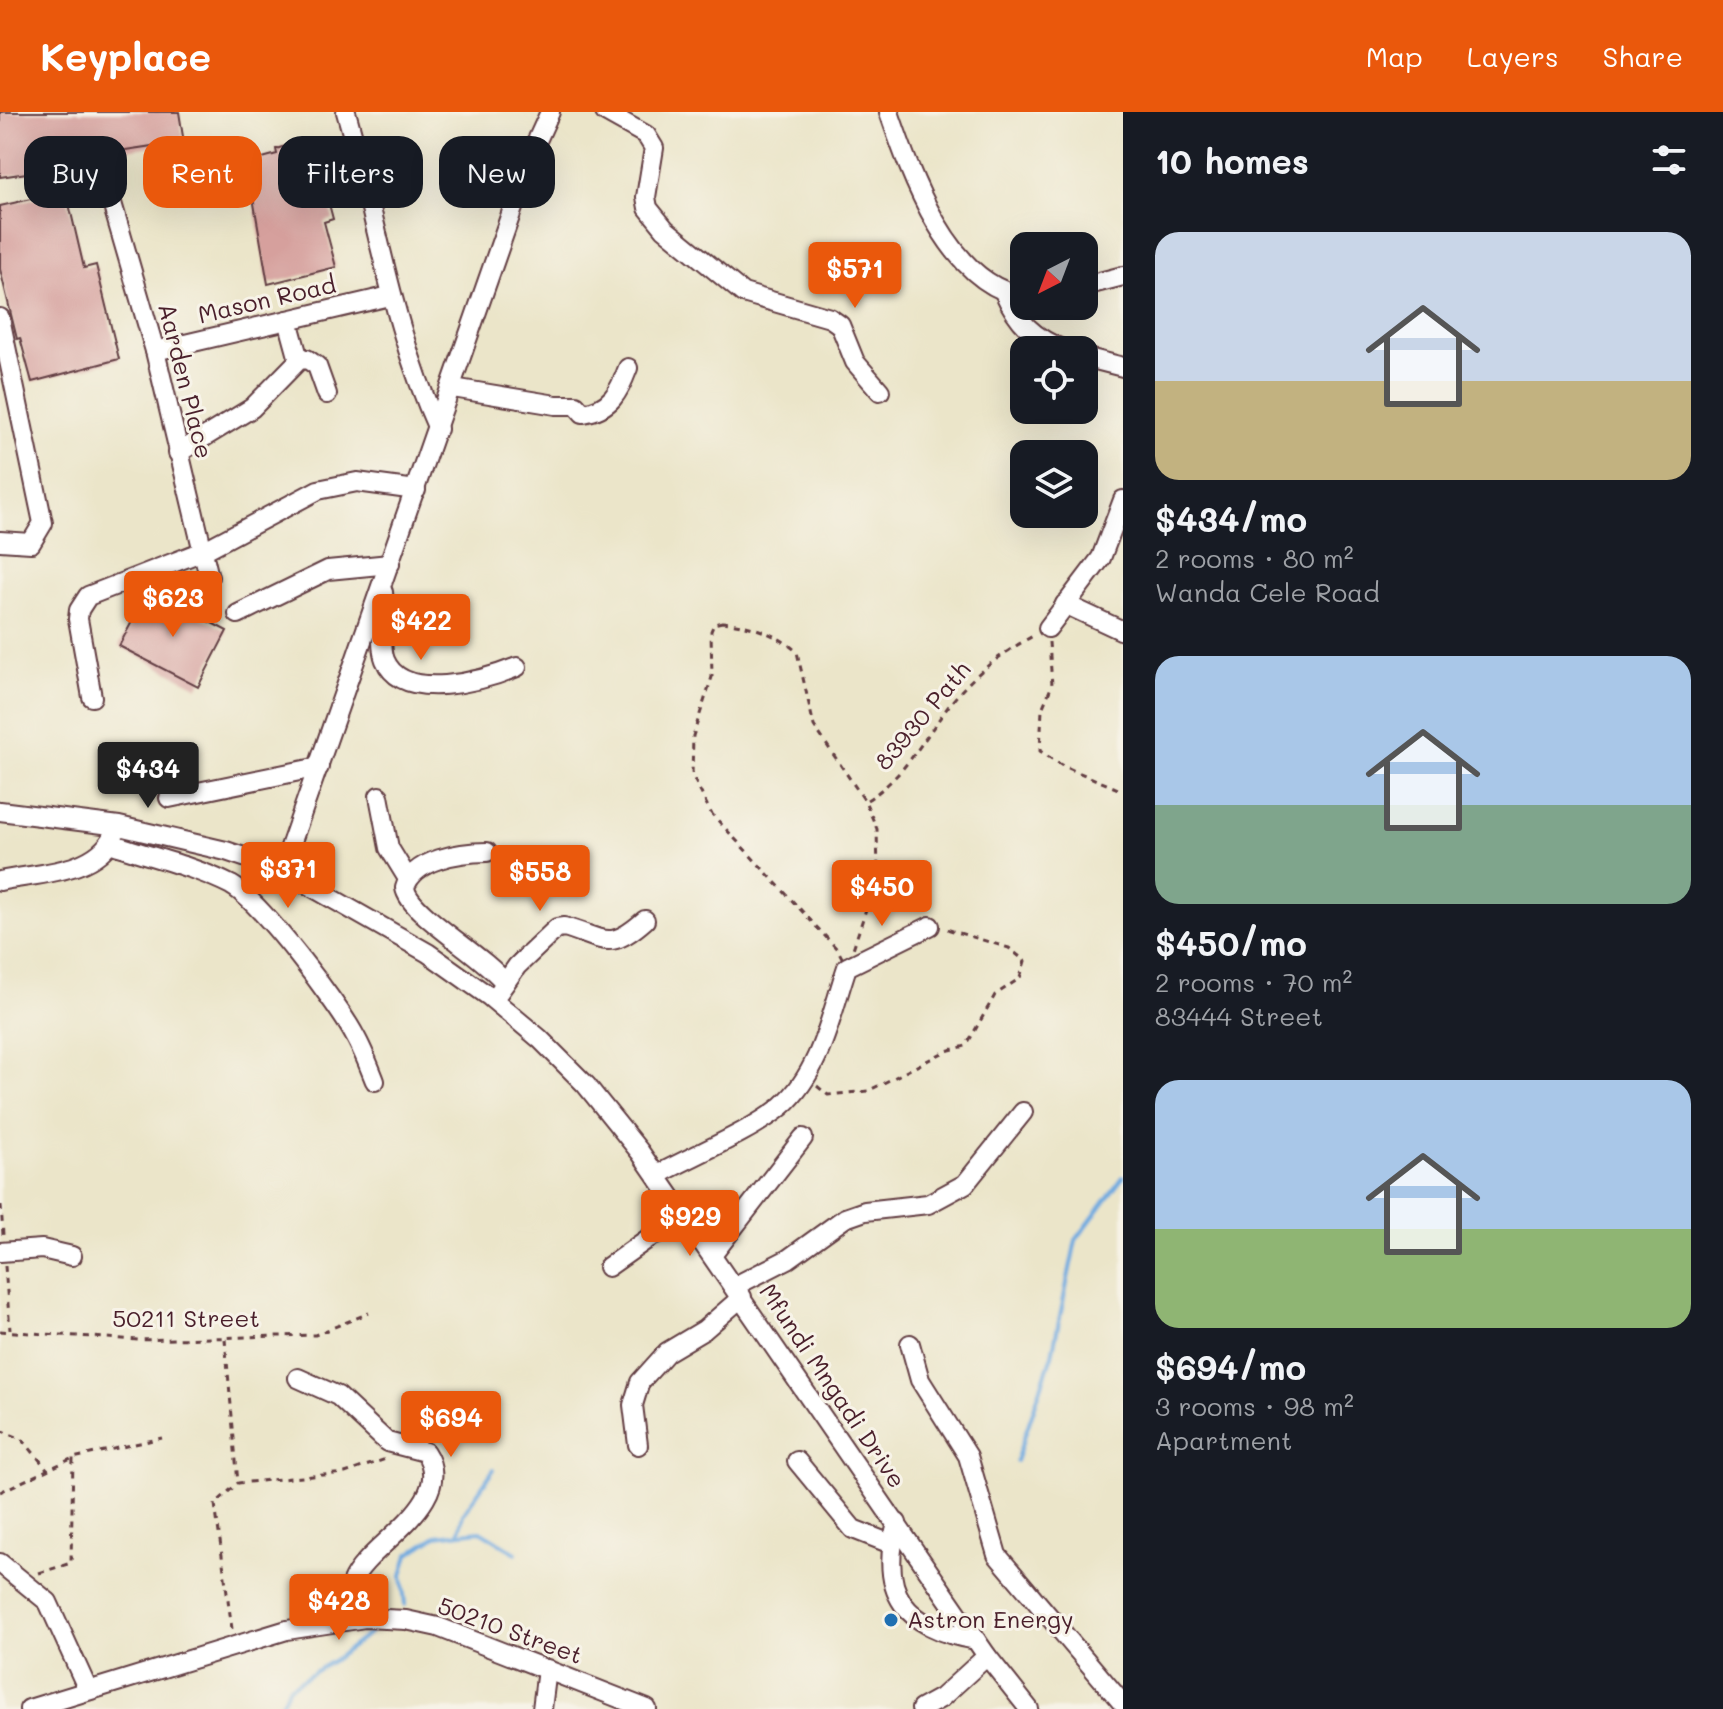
<!DOCTYPE html>
<meta charset="utf-8">
<style>
body{margin:0;font-family:Mali,sans-serif;background:#242831;color:#f1f3f6;height:100vh;display:flex;flex-direction:column;font-size:30px;white-space:nowrap}
*{box-sizing:border-box;margin:0}
p{font-size:26px;color:#9ea1a6}
.icon{flex:none;width:44px;height:44px;fill:none;stroke:currentColor;stroke-width:2;stroke-linecap:round;stroke-linejoin:round}
.map{position:relative;flex:1;overflow:hidden}
.side{display:flex;flex-direction:column;background:#171b24;width:600px}
.side>*{flex:none}
.guide{position:absolute;left:24px;top:24px;width:760px;height:72px;display:flex;gap:16px}
.needle{width:52px;rotate:222deg}
.controls{position:absolute;left:1010px;top:120px;display:grid;gap:16px}
.controls a{display:grid;place-items:center;width:88px;height:88px;border-radius:16px;background:#171b24;box-shadow:0 8px 32px #0002;font-size:40px}
.price{position:absolute;translate:-50% -68px;padding:0 18px;border-radius:8px;background:#ea580c;color:#fff;font-size:26px;line-height:52px;filter:drop-shadow(0 2px 4px #0008)}
.price::after{content:'';position:absolute;left:50%;top:48px;width:24px;height:18px;margin-left:-12px;background:inherit;clip-path:polygon(0 0,100% 0,50% 100%)}
.price.active{background:#222;color:#fff}
ul{padding:0;list-style:none}
li{display:grid;align-content:center;gap:16px;height:424px;padding:0 32px}
li span{display:grid;place-items:center;height:248px;border-radius:24px;color:#555}
li>.icon{margin-inline-start:auto}
span .icon{width:144px;height:144px;fill:#fffc;stroke-width:1}
li b{font-size:34px}
h2{display:flex;justify-content:space-between;align-items:center;height:96px;padding:0 32px;font-size:34px}
.tag{padding:0 28px;border-radius:24px;background:#171b24;box-shadow:0 8px 32px #0002;font-size:28px;line-height:72px}
.tag.active{background:#ea580c;color:#fff}
header{display:flex;align-items:center;gap:48px;box-sizing:border-box;height:112px;padding:0 40px;background:#ea580c;color:#fff}
header strong{font-size:38px}
nav{display:flex;gap:44px;margin-inline-start:auto;font-size:28px}
main{display:flex;flex:1;min-height:0}
.map>svg:first-child{display:block}
.lines{fill:none;stroke-linecap:round;stroke-linejoin:round}
.stream{stroke:#70aae0;stroke-width:4}
.building{fill:#d6a09d}
.minor-casing{stroke:#623d43;stroke-width:22}
.path{stroke:#623d43;stroke-width:3;stroke-dasharray:6 6;stroke-linecap:butt}
.minor{stroke:#fff;stroke-width:18}
.poi-dot{fill:#1f6fb2;stroke:#f7f3e8;stroke-width:3}
.labels{text-anchor:middle;stroke-width:6;stroke-linejoin:round;paint-order:stroke}
.street-label{font-size:24px;fill:#4a1f2b;stroke:#f7f3e8}
.poi-label{font-size:24px;fill:#4a1f2b;stroke:#f7f3e8;text-anchor:start}
</style>
<header>
<strong>Keyplace</strong>
<nav><a>Map</a><a>Layers</a><a>Share</a></nav>
</header>
<main>
<div class="map">
<svg width="1123" height="1597" viewBox="0 0 1123 1597">
<rect width="100%" height="100%" fill="#f7f3e8"/>
<filter id="ink" filterUnits="userSpaceOnUse"><feTurbulence type="fractalNoise" baseFrequency=".0125" numOctaves="2"/><feDisplacementMap in="SourceGraphic" scale="16" xChannelSelector="R" yChannelSelector="G"/><feConvolveMatrix kernelMatrix="1 2 1 2 8 2 1 2 1" color-interpolation-filters="sRGB"/></filter>
<filter id="wash" filterUnits="userSpaceOnUse"><feTurbulence type="fractalNoise" baseFrequency=".006" numOctaves="4" result="noise"/><feDisplacementMap in="SourceGraphic" scale="32" xChannelSelector="R" yChannelSelector="G"/><feGaussianBlur stdDeviation="1.8" result="paint"/><feColorMatrix in="noise" values="0 0 0 0 0 0 0 0 0 0 0 0 0 0 0 0 0 1.4 0 .05"/><feComposite in="paint" operator="in"/></filter>
<g filter="url(#wash)">
<rect width="100%" height="100%" fill="#ebe5c9"/>
<g class="lines">
<!-- stream -->
<g class="stream">
<polyline points="1016,1349 1052,1243 1076,1128 1123,1065"/>
<polyline points="459,1420 463,1402 494,1357"/>
<polyline points="405,1493 402,1463 408,1443 436,1424 480,1419 516,1441"/>
<polyline points="278,1597 289,1575 334,1548 371,1520"/>
</g>
</g>
<g id="blocks">
<!-- building -->
<g class="building">
<polygon points="0,0 179,0 185,37 160,41 159,33 72,46 73,54 0,65"/>
<polygon points="302,29 310,55 281,64 290,86 325,77 333,107 324,110 336,155 268,172 251,74 243,76 237,53 277,42 276,37"/>
<polygon points="66,79 84,156 96,153 119,247 32,270 20,226 17,227 0,157 0,94"/>
<polygon points="157,482 227,519 198,575 119,534 144,487"/>
</g>
</g>
</g>
<g filter="url(#ink)">
<use href="#blocks" fill-opacity="0" stroke="#623d43" stroke-width="2"/>
<g class="lines">
<!-- minor casing -->
<g class="minor-casing">
<g id="minor">
<path d="M346,0C378,109 391,213 438,317"/>
<polyline points="605,0 646,23 654,36 646,85 648,96 665,117 743,181 830,206 840,213 855,250 880,279"/>
<path d="M889,0C910,61 949,174 1024,184"/>
<polyline points="110,84 155,239 209,465"/>
<polyline points="1084,174 1123,164"/>
<path d="M1004,180C1017,209 1034,227 1065,238"/>
<polyline points="0,206 43,411 31,431 0,429"/>
<polyline points="288,208 299,248"/>
<polyline points="155,239 390,184"/>
<polyline points="1084,245 1123,255"/>
<path d="M453,276L556,293H576L583,301C611,297 619,280 628,256"/>
<polyline points="178,341 252,296 299,248 307,247 317,254 327,282"/>
<path d="M383,480C386,500 378,530 385,548C403,592 485,568 517,555"/>
<polyline points="1065,492 1123,519"/>
<polyline points="238,502 328,458 390,452"/>
<polyline points="1048,516 1101,446 1123,388"/>
<polyline points="92,585 78,507 79,498 88,484 203,439 318,378 357,370 416,378"/>
<polyline points="379,684 389,736 408,767"/>
<polyline points="169,686 319,655"/>
<polyline points="0,699 119,714 226,739 282,758 428,841 490,885 540,927 586,973 640,1040 987,1544 1029,1597"/>
<path d="M110,731C150,745 194,754 231,773C260,789 339,893 355,924C363,938 369,954 375,969"/>
<path d="M487,740C461,740 413,747 405,776C409,802 484,843 505,871"/>
<polyline points="282,758 535,33 550,0"/>
<path d="M0,769C37,761 95,762 114,723"/>
<path d="M499,880L517,854L557,816L564,815C604,826 608,841 645,808"/>
<path d="M657,1063C692,1044 754,1018 782,994C821,960 831,902 847,855L930,814"/>
<polyline points="0,1140 42,1137 72,1144"/>
<polyline points="713,1142 803,1026"/>
<polyline points="608,1155 649,1126 689,1108"/>
<polyline points="735,1174 788,1147 845,1106 865,1099 928,1092 965,1072 1023,1000"/>
<polyline points="910,1232 920,1268 968,1344 997,1443 1123,1592"/>
<path d="M298,1266L338,1284L387,1330L425,1340C459,1391 366,1433 352,1470C348,1482 351,1495 354,1507"/>
<polyline points="638,1333 633,1293 640,1270 667,1240 704,1218 742,1185"/>
<polyline points="797,1349 853,1417 891,1432"/>
<path d="M897,1411C878,1483 906,1516 976,1528"/>
<polyline points="0,1451 48,1490 88,1578"/>
<polyline points="29,1597 287,1518 365,1506 406,1508 438,1515 647,1597"/>
<polyline points="542,1597 547,1557"/>
<polyline points="921,1597 941,1586 987,1544"/>
</g>
</g>
<!-- path -->
<g class="path">
<path d="M722,510C749,513 777,521 797,540L814,614L865,689L877,717L878,761L847,855L838,838L711,701L692,663L693,624L712,565L711,519L714,512Z"/>
<polyline points="1049,530 1052,573 1042,597 1040,639 1061,653 1123,679"/>
<path d="M867,688C904,665 922,629 948,595C970,565 1000,542 1033,524"/>
<polyline points="817,974 828,983 868,979 946,939 966,934 995,883 1020,866 1025,849 1009,836 943,816"/>
<polyline points="1,1093 3,1123"/>
<polyline points="5,1154 10,1218"/>
<polyline points="0,1219 138,1228 315,1223 369,1201"/>
<polyline points="225,1227 238,1371"/>
<polyline points="0,1318 22,1327 48,1358"/>
<polyline points="0,1380 73,1346 162,1326"/>
<polyline points="39,1461 71,1451 73,1346"/>
<polyline points="232,1517 215,1392 238,1371 345,1361 386,1347"/>
</g>
<!-- minor -->
<use href="#minor" class="minor"/>
</g>
</g>
<!-- markers -->
<circle class="poi-dot" cx="891" cy="1508" r="8"/>
<g class="labels">
<!-- street labels -->
<g class="street-label">
<text transform="translate(267 188) rotate(-13)" y="8">Mason Road</text>
<text transform="translate(185 269) rotate(76)" y="8">Aarden Place</text>
<text transform="translate(923 604) rotate(-50)" y="8">83930 Path</text>
<text x="186" y="1215">50211 Street</text>
<text transform="translate(832 1274) rotate(56)" y="8">Mfundi Mngadi Drive</text>
<text transform="translate(510 1519) rotate(20)" y="8">50210 Street</text>
</g>
<!-- poi labels -->
<g class="poi-label">
<text x="907" y="1516">Astron Energy</text>
</g>
</g>
</svg>
<div class="controls">
<a><svg class="needle" viewBox="-14 -14 28 28"><path d="M0-13l5 13h-10z" fill="#e53935"/><path d="M0 13l5-13h-10z" fill="#9ea1a6"/></svg></a>
<a><svg class="icon" aria-label="locate" viewBox="0 0 24 24"><circle cx="12" cy="12" r="6"/><path d="M12 2v4M12 18v4M2 12h4M18 12h4"/></svg></a>
<a><svg class="icon" aria-label="layers" viewBox="0 0 24 24"><path d="M12 4l9 5-9 5-9-5zM3 14l9 5 9-5"/></svg></a>
</div>
<b class="price" style="left:855px;top:198px">$571</b>
<b class="price" style="left:173px;top:527px">$623</b>
<b class="price" style="left:421px;top:550px">$422</b>
<b class="price active" style="left:148px;top:698px">$434</b>
<b class="price" style="left:288px;top:798px">$371</b>
<b class="price" style="left:540px;top:801px">$558</b>
<b class="price" style="left:882px;top:816px">$450</b>
<b class="price" style="left:690px;top:1146px">$929</b>
<b class="price" style="left:451px;top:1347px">$694</b>
<b class="price" style="left:339px;top:1530px">$428</b>
<div class="guide">
<a class="tag">Buy</a>
<a class="tag active">Rent</a>
<a class="tag">Filters</a>
<a class="tag">New</a>
</div>
</div>
<section class="side">
<h2>10 homes<svg class="icon" aria-label="filters" viewBox="0 0 24 24"><path d="M4 7h16M4 17h16"/><circle cx="9" cy="7" r="2"/><circle cx="15" cy="17" r="2"/></svg></h2>
<ul>
<li><span style="background:linear-gradient(#c9d6e8 60%,#c2b280 0)"><svg class="icon" aria-label="home" viewBox="0 0 24 24"><path d="M3 11l9-7 9 7M6 9v11h12V9"/></svg></span><div><b>$434/mo</b><p>2 rooms · 80 m²</p><p>Wanda Cele Road</p></div></li>
<li><span style="background:linear-gradient(#a9c7e8 60%,#7fa58c 0)"><svg class="icon" aria-label="home" viewBox="0 0 24 24"><path d="M3 11l9-7 9 7M6 9v11h12V9"/></svg></span><div><b>$450/mo</b><p>2 rooms · 70 m²</p><p>83444 Street</p></div></li>
<li><span style="background:linear-gradient(#a9c7e8 60%,#8fb573 0)"><svg class="icon" aria-label="home" viewBox="0 0 24 24"><path d="M3 11l9-7 9 7M6 9v11h12V9"/></svg></span><div><b>$694/mo</b><p>3 rooms · 98 m²</p><p>Apartment</p></div></li>
</ul>
</section>
</main>
